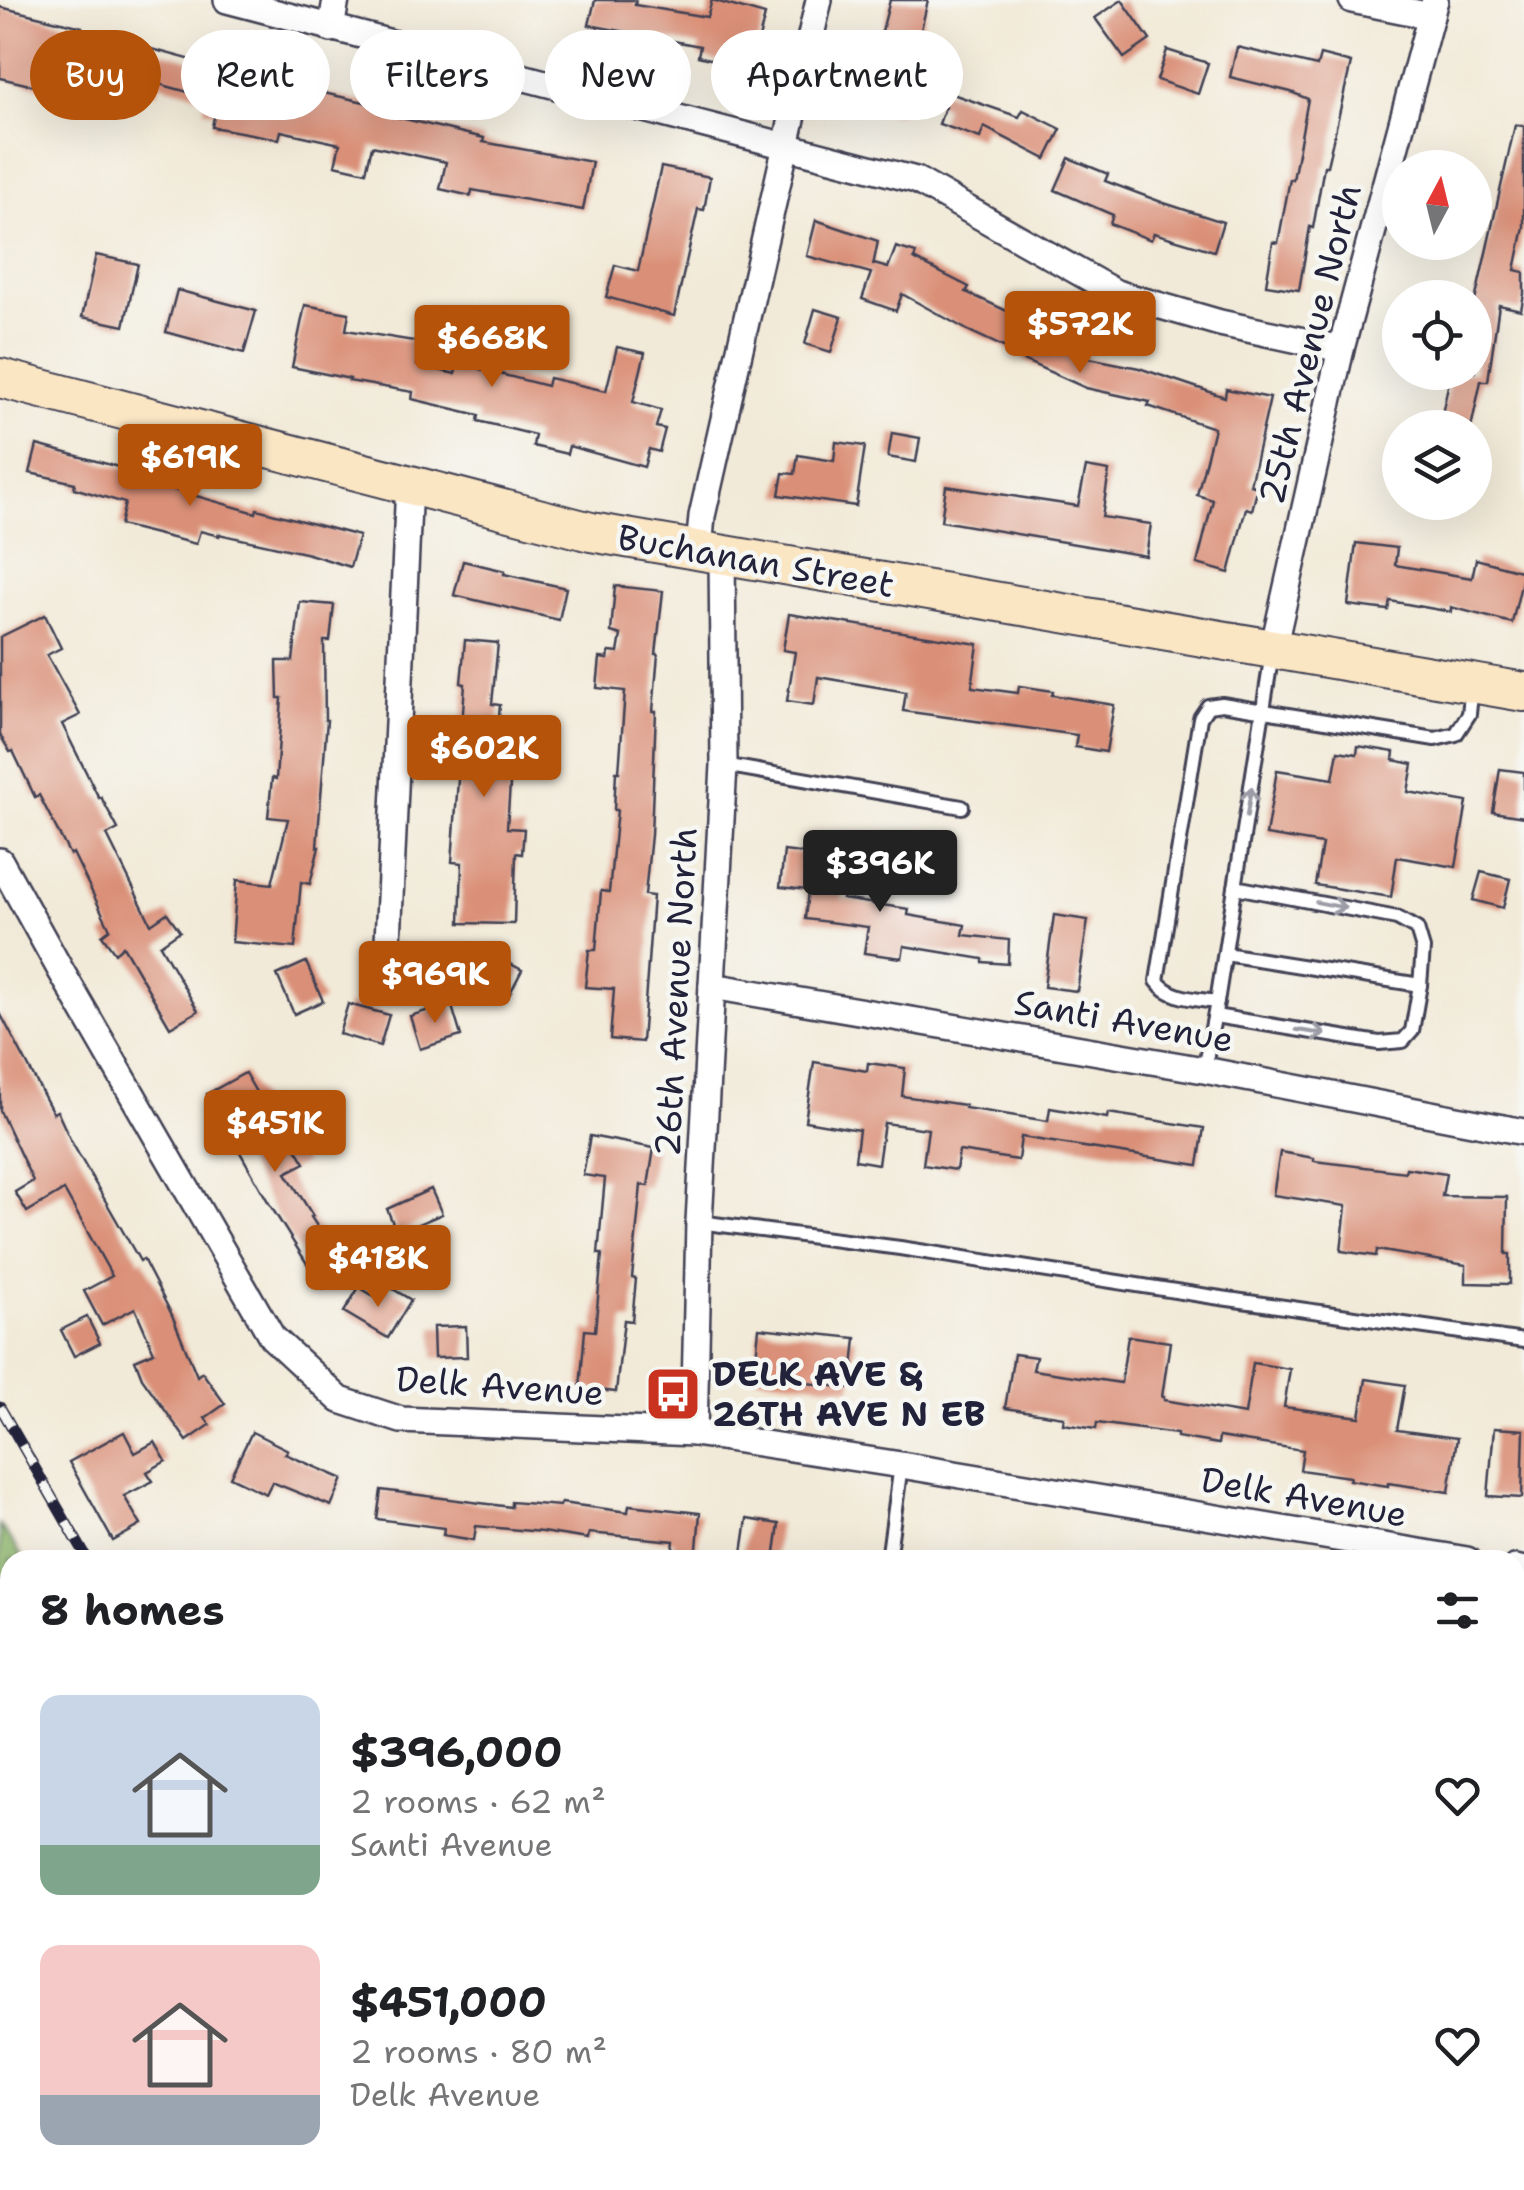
<!DOCTYPE html>
<meta charset="utf-8">
<style>
body{margin:0;font-family:"Shantell Sans",sans-serif;background:#f2f2f2;color:#202124;height:100vh;display:flex;flex-direction:column;font-size:38px;white-space:nowrap}
*{box-sizing:border-box;margin:0}
p{font-size:32px;color:#757577}
.icon{flex:none;width:55px;height:55px;fill:none;stroke:currentColor;stroke-width:2;stroke-linecap:round;stroke-linejoin:round}
.map{position:relative;flex:1;overflow:hidden}
.sheet{position:absolute;left:0px;top:1550px;width:1525px;height:640px;display:flex;flex-direction:column;background:#fff;border-radius:30px 30px 0 0;box-shadow:0 10px 40px #0002}
.sheet>*{flex:none}
.hud{position:absolute;left:30px;top:30px;width:1000px;height:90px;display:flex;gap:20px}
.needle{width:65px;rotate:7deg}
.tools{position:absolute;left:1382px;top:150px;display:grid;gap:20px}
.tools a{display:grid;place-items:center;width:110px;height:110px;border-radius:50%;background:#fff;box-shadow:0 10px 40px #0002;font-size:50px}
.price{position:absolute;translate:-50% -85px;padding:0 22px;border-radius:10px;background:#b45309;color:#fff;font-size:32px;line-height:65px;filter:drop-shadow(0 2px 5px #0008)}
.price::after{content:'';position:absolute;left:50%;top:60px;width:30px;height:22px;margin-left:-15px;background:inherit;clip-path:polygon(0 0,100% 0,50% 100%)}
.price.active{background:#222;color:#fff}
ul{padding:0;list-style:none}
li{display:flex;align-items:center;gap:30px;height:250px;padding:0 40px}
li span{display:grid;place-items:center;flex:none;width:280px;height:200px;border-radius:20px;color:#555}
li>.icon{margin-inline-start:auto}
span .icon{width:120px;height:120px;fill:#fffc;stroke-width:1}
li b{font-size:42px}
h2{display:flex;justify-content:space-between;align-items:center;height:120px;padding:0 40px;font-size:42px}
.tag{padding:0 35px;border-radius:45px;background:#fff;box-shadow:0 10px 40px #0002;font-size:35px;line-height:90px}
.tag.active{background:#b45309;color:#fff}
.map>svg:first-child{display:block}
.industrial{fill:#d1bfbf}
.forest{fill:#8cb56b;stroke:#576c53;stroke-width:2.5}
.building{fill:#da9078}
.lines{fill:none;stroke-linecap:round;stroke-linejoin:round}
.lane-casing{stroke:#414053;stroke-width:18}
.street-casing{stroke:#414053;stroke-width:30}
.secondary-casing{stroke:#414053;stroke-width:42}
.lane{stroke:#fff;stroke-width:12}
.street{stroke:#fff;stroke-width:25}
.secondary{stroke:#fbe6c4;stroke-width:38}
.rail-casing{stroke:#22223b;stroke-width:11}
.rail{stroke:#f6f6f2;stroke-width:8;stroke-dasharray:22;stroke-linecap:butt}
.oneway{stroke:#9c9ca7}
.labels{text-anchor:middle;stroke-width:9;stroke-linejoin:round;paint-order:stroke}
.street-label{font-size:35px;fill:#22223b;stroke:#f6f6f2}
.poi-label{font-size:35px;font-weight:bold;fill:#22223b;stroke:#f6f6f2;text-anchor:start}
</style>
<div class="map">
<svg width="1524" height="2190" viewBox="0 0 1524 2190">
<rect width="100%" height="100%" fill="#f6f6f2"/>
<filter id="ink" filterUnits="userSpaceOnUse"><feTurbulence type="fractalNoise" baseFrequency=".01" numOctaves="2"/><feDisplacementMap in="SourceGraphic" scale="20" xChannelSelector="R" yChannelSelector="G"/><feConvolveMatrix kernelMatrix="1 2 1 2 8 2 1 2 1" color-interpolation-filters="sRGB"/></filter>
<filter id="wash" filterUnits="userSpaceOnUse"><feTurbulence type="fractalNoise" baseFrequency=".0048" numOctaves="4" result="noise"/><feDisplacementMap in="SourceGraphic" scale="40" xChannelSelector="R" yChannelSelector="G"/><feGaussianBlur stdDeviation="2.25" result="paint"/><feColorMatrix in="noise" values="0 0 0 0 0 0 0 0 0 0 0 0 0 0 0 0 0 1.4 0 .05"/><feComposite in="paint" operator="in"/></filter>
<g filter="url(#wash)">
<rect width="100%" height="100%" fill="#f2ead8"/>
<!-- industrial -->
<polygon class="industrial" points="467,2180 691,2180 710,2190 473,2190"/>
<!-- forest -->
<polygon class="forest" points="0,1525 24,1560 10,1560 10,2180 378,2180 384,2190 0,2190"/>
<g id="blocks">
<!-- building -->
<g class="building">
<polygon points="595,0 636,0 635,5 707,17 712,0 765,15 752,66 731,61 730,64 698,56 700,46 589,25"/>
<polygon points="890,0 928,0 917,47 910,45 898,114 866,108 873,66"/>
<polygon points="1122,0 1150,40 1124,58 1095,18"/>
<polygon points="0,7 82,27 81,30 196,61 195,64 257,76 256,78 382,106 380,113 484,138 483,142 592,162 583,210 472,190 471,196 440,189 446,162 372,146 366,172 335,165 340,144 281,131 279,139 212,127 215,112 204,110 206,97 159,84 157,93 109,81 108,83 52,67 47,89 0,78"/>
<polygon points="1237,47 1317,66 1320,55 1351,63 1327,166 1324,166 1313,228 1310,227 1299,290 1266,285 1273,242 1278,243 1290,179 1293,180 1308,99 1291,92 1230,77"/>
<polygon points="1167,50 1208,63 1198,94 1157,80"/>
<polygon points="938,89 1019,117 1023,110 1061,129 1046,159 984,127 980,138 939,124 945,107 933,100"/>
<polygon points="1515,125 1524,126 1524,227 1515,270 1524,272 1524,294 1521,310 1499,305 1488,381 1481,381 1471,428 1439,428 1451,372 1475,372 1475,301"/>
<polygon points="1069,158 1108,174 1105,181 1164,203 1223,222 1214,251 1154,233 1151,240 1110,224 1113,215 1055,190"/>
<polygon points="661,167 710,177 704,210 698,209 674,316 606,297 615,265 638,271"/>
<polygon points="816,220 878,241 873,266 874,264 888,268 896,247 916,253 914,259 969,287 966,292 1022,318 1021,322 1077,348 1074,355 1139,368 1225,397 1226,389 1270,398 1250,485 1258,487 1252,510 1246,508 1229,573 1197,564 1213,500 1197,495 1214,428 1148,406 1150,402 1086,388 1023,360 1025,357 969,331 902,294 896,311 862,299 871,273 807,256"/>
<polygon points="96,255 138,264 124,326 82,317"/>
<polygon points="177,290 256,311 244,353 166,332"/>
<polygon points="305,305 349,313 346,330 420,342 417,365 455,374 460,353 482,358 480,369 547,386 549,378 606,391 617,347 645,353 633,402 661,410 656,427 665,429 659,452 649,449 644,467 569,446 567,454 533,446 535,435 478,421 479,415 412,399 413,392 349,381 350,379 292,367"/>
<polygon points="815,309 842,317 831,352 805,344"/>
<polygon points="892,433 920,438 916,462 888,457"/>
<polygon points="836,442 865,446 856,506 779,495 783,473 795,474 798,455 834,461"/>
<polygon points="37,445 170,481 168,488 256,513 257,509 359,536 350,567 309,554 219,534 219,536 200,531 196,544 120,525 125,503 74,488 75,483 30,473"/>
<polygon points="1086,467 1109,471 1102,517 1151,524 1146,556 941,521 946,486 1078,506"/>
<polygon points="1356,543 1397,548 1395,565 1472,578 1476,559 1524,572 1512,623 1451,607 1451,612 1390,601 1388,610 1348,605"/>
<polygon points="463,561 505,571 504,574 566,588 559,620 454,595"/>
<polygon points="615,586 663,591 656,654 658,654 653,711 656,711 651,835 645,895 653,896 642,1042 610,1039 614,989 585,987 589,950 596,950 601,891 609,892 617,810 614,810 616,772 619,772 625,691 597,688 600,658 608,659 609,652 618,653 621,635 611,632"/>
<polygon points="300,602 334,605 330,641 324,641 325,720 327,720 317,847 319,847 310,884 301,882 295,948 232,942 237,880 272,884 288,819 268,817 272,778 276,779 282,698 278,698 277,661 293,661"/>
<polygon points="789,614 978,644 972,687 1018,693 1019,686 1053,691 1052,695 1114,705 1106,752 1075,747 1077,735 903,711 906,692 818,677 814,705 787,701 795,652 783,650"/>
<polygon points="45,615 61,648 47,655 80,715 62,724 99,798 101,797 118,829 107,835 151,924 167,913 180,931 160,945 198,1011 170,1027 123,946 115,953 102,935 110,929 73,853 70,855 39,795 35,797 13,751 10,752 0,735 0,637"/>
<polygon points="465,640 498,643 492,704 500,705 494,769 511,770 507,828 524,829 522,854 516,853 514,924 460,923 462,863 452,862 465,684 461,683"/>
<polygon points="1358,746 1394,752 1393,760 1413,764 1408,792 1467,802 1456,867 1397,857 1391,897 1315,885 1322,844 1266,835 1277,770 1333,779 1338,751 1357,754"/>
<polygon points="1500,769 1524,772 1524,817 1493,812"/>
<polygon points="784,851 847,859 842,899 909,909 908,915 965,925 963,935 1009,940 1008,964 983,962 983,959 904,946 902,958 864,953 868,927 805,919 808,890 780,887"/>
<polygon points="1481,872 1510,879 1503,908 1473,900"/>
<polygon points="1054,915 1088,920 1077,991 1044,987"/>
<polygon points="476,946 522,970 508,997 495,990 488,1002 455,985"/>
<polygon points="306,962 323,1001 294,1014 277,975"/>
<polygon points="451,1003 461,1036 420,1049 410,1016"/>
<polygon points="348,1004 389,1015 380,1046 339,1034"/>
<polygon points="0,1013 53,1113 57,1111 71,1141 140,1261 143,1259 172,1315 197,1376 202,1372 225,1404 205,1418 210,1425 187,1441 142,1378 135,1360 154,1352 135,1308 102,1325 84,1291 112,1276 64,1190 27,1212 15,1192 33,1181 0,1111"/>
<polygon points="814,1062 867,1071 868,1063 905,1068 902,1096 965,1105 965,1108 1048,1121 1050,1108 1107,1118 1108,1113 1204,1128 1198,1165 1021,1137 1018,1160 959,1151 956,1170 923,1165 928,1129 884,1123 878,1164 855,1160 859,1130 805,1121"/>
<polygon points="245,1073 264,1106 256,1110 279,1151 293,1143 305,1163 286,1173 313,1216 311,1217 348,1273 323,1289 270,1205 207,1094"/>
<polygon points="590,1136 654,1148 648,1186 641,1185 632,1278 636,1279 632,1321 624,1320 616,1392 580,1388 585,1330 595,1331 602,1254 598,1254 605,1178 583,1175"/>
<polygon points="1280,1152 1314,1158 1314,1161 1405,1172 1406,1168 1446,1174 1442,1196 1507,1197 1506,1254 1510,1254 1510,1284 1466,1283 1466,1265 1377,1250 1376,1256 1341,1251 1346,1206 1273,1195"/>
<polygon points="431,1189 442,1214 397,1233 387,1209"/>
<polygon points="388,1286 411,1300 388,1338 344,1312 359,1287 380,1300"/>
<polygon points="87,1317 100,1343 74,1356 61,1330"/>
<polygon points="466,1326 467,1357 434,1358 433,1327"/>
<polygon points="759,1328 856,1338 851,1388 754,1377"/>
<polygon points="1128,1336 1170,1342 1162,1397 1164,1397 1164,1400 1245,1414 1253,1363 1290,1369 1284,1407 1360,1417 1366,1379 1405,1385 1397,1430 1457,1438 1449,1492 1388,1483 1388,1486 1349,1480 1350,1477 1300,1470 1303,1450 1219,1437 1218,1444 1177,1437 1177,1434 1097,1423 1096,1429 1063,1424 1064,1417 1005,1408 1014,1354 1036,1357 1033,1370 1121,1383"/>
<polygon points="1494,1428 1524,1430 1522,1498 1488,1496"/>
<polygon points="124,1432 135,1453 155,1442 166,1461 147,1472 153,1481 124,1496 141,1525 113,1541 69,1462"/>
<polygon points="252,1432 288,1450 285,1454 343,1479 331,1506 272,1482 266,1494 230,1477"/>
<polygon points="381,1490 511,1507 511,1502 560,1506 561,1503 628,1512 629,1505 700,1513 696,1560 672,1560 674,1541 589,1533 588,1539 542,1532 476,1526 474,1540 443,1535 444,1528 377,1519"/>
<polygon points="747,1519 779,1524 774,1560 741,1560"/>
</g>
</g>
</g>
<g filter="url(#ink)">
<use href="#blocks" fill-opacity="0" stroke="#414053" stroke-width="2.5"/>
<g class="lines">
<!-- lane casing -->
<g class="lane-casing">
<g id="lane">
<polyline points="724,765 962,807"/>
<polyline points="1225,954 1420,985 1423,949 1417,929 1397,918 1235,887"/>
<path d="M1217,1002C1196,999 1170,999 1157,981L1200,718L1208,706L1222,704L1435,739L1456,734L1469,714L1472,685"/>
<polyline points="1215,1016 1379,1043 1403,1041 1412,1031 1420,985"/>
<polyline points="1204,1070 1217,1002 1272,653"/>
<polyline points="699,1222 900,1248 1214,1297 1524,1341"/>
<polyline points="888,1560 901,1465"/>
</g>
</g>
<!-- street casing -->
<g class="street-casing">
<g id="street">
<polyline points="227,0 916,180 1116,293 1220,323 1341,349"/>
<polyline points="1352,0 1431,16"/>
<polyline points="331,29 336,0"/>
<polyline points="699,550 702,516 819,0"/>
<polyline points="1273,649 1341,349 1435,0"/>
<polyline points="0,861 61,971 272,1337 340,1400 401,1420 694,1433 901,1465 1467,1560"/>
<polyline points="388,941 409,484"/>
<polyline points="712,986 1204,1070 1524,1132"/>
<polyline points="694,1433 699,1222 724,765 722,555"/>
<polyline points="1515,1568 1524,1570"/>
<polyline points="1515,2050 1524,2050"/>
</g>
</g>
<!-- secondary casing -->
<g class="secondary-casing">
<polyline id="secondary" points="0,378 591,532 1524,692"/>
</g>
<!-- lane -->
<use href="#lane" class="lane"/>
<!-- street -->
<use href="#street" class="street"/>
<!-- secondary -->
<use href="#secondary" class="secondary"/>
<!-- rail casing -->
<g class="rail-casing">
<g id="rail">
<polyline points="0,1407 88,1560"/>
<polyline points="442,2180 448,2190"/>
</g>
</g>
<!-- rail -->
<use href="#rail" class="rail"/>
</g>
<!-- one-way arrows -->
<defs><path id="oneway-shaft" d="M-6 0H5M1.5-3L5.5 0L1.5 3" fill="none" stroke-width="1.6" stroke-linecap="round" stroke-linejoin="round" transform="scale(2.5)"/></defs>
<g class="oneway">
<use href="#oneway-shaft" transform="translate(1249 802) rotate(-81)"/>
<use href="#oneway-shaft" transform="translate(1331 905) rotate(11)"/>
<use href="#oneway-shaft" transform="translate(1311 1032) rotate(9)"/>
</g>
</g>
<!-- icons -->
<defs>
<g id="bus-square" transform="scale(2.875)"><rect x="-9" y="-9" width="18" height="18" rx="4" fill="#c8321e" stroke="#f6f6f2"/><path d="M-5-6H5V4H4V6H2V4H-2V6H-4V4H-5ZM-3.5-4V0h7V-4ZM-3.5 1.2v1.5H-2V1.2ZM2 1.2v1.5H3.5V1.2Z" fill="#fff"/></g>
</defs>
<g fill-rule="evenodd">
<use href="#bus-square" x="673" y="1394"/>
</g>
<g class="labels">
<!-- street labels -->
<g class="street-label">
<text transform="translate(1310 344) rotate(-76)" y="12">25th Avenue North</text>
<text transform="translate(756 561) rotate(10)" y="12">Buchanan Street</text>
<text transform="translate(676 992) rotate(-87)" y="12">26th Avenue North</text>
<text transform="translate(1124 1021) rotate(10)" y="12">Santi Avenue</text>
<text transform="translate(500 1386) rotate(4)" y="12">Delk Avenue</text>
<text transform="translate(1304 1497) rotate(10)" y="12">Delk Avenue</text>
</g>
<!-- poi labels -->
<g class="poi-label">
<text x="712" y="1386">DELK AVE &amp;<tspan x="712" dy="40">26TH AVE N EB</tspan></text>
</g>
</g>
</svg>
<div class="tools">
<a><svg class="needle" viewBox="-14 -14 28 28"><path d="M0-13l5 13h-10z" fill="#e53935"/><path d="M0 13l5-13h-10z" fill="#757577"/></svg></a>
<a><svg class="icon" aria-label="locate" viewBox="0 0 24 24"><circle cx="12" cy="12" r="6"/><path d="M12 2v4M12 18v4M2 12h4M18 12h4"/></svg></a>
<a><svg class="icon" aria-label="layers" viewBox="0 0 24 24"><path d="M12 4l9 5-9 5-9-5zM3 14l9 5 9-5"/></svg></a>
</div>
<b class="price" style="left:1080px;top:376px">$572K</b>
<b class="price" style="left:492px;top:390px">$668K</b>
<b class="price" style="left:190px;top:509px">$619K</b>
<b class="price" style="left:484px;top:800px">$602K</b>
<b class="price active" style="left:880px;top:915px">$396K</b>
<b class="price" style="left:435px;top:1026px">$969K</b>
<b class="price" style="left:275px;top:1175px">$451K</b>
<b class="price" style="left:378px;top:1310px">$418K</b>
<div class="hud">
<a class="tag active">Buy</a>
<a class="tag">Rent</a>
<a class="tag">Filters</a>
<a class="tag">New</a>
<a class="tag">Apartment</a>
</div>
<section class="sheet">
<h2>8 homes<svg class="icon" aria-label="filters" viewBox="0 0 24 24"><path d="M4 7h16M4 17h16"/><circle cx="9" cy="7" r="2"/><circle cx="15" cy="17" r="2"/></svg></h2>
<ul>
<li><span style="background:linear-gradient(#c9d6e8 75%,#7fa58c 0)"><svg class="icon" aria-label="home" viewBox="0 0 24 24"><path d="M3 11l9-7 9 7M6 9v11h12V9"/></svg></span><div><b>$396,000</b><p>2 rooms · 62 m²</p><p>Santi Avenue</p></div><svg class="icon" aria-label="heart" viewBox="0 0 24 24"><path d="M12 20l-8-8c-3-5 5-10 8-4 3-6 11-1 8 4z"/></svg></li>
<li><span style="background:linear-gradient(#f6c9c9 75%,#9aa5b1 0)"><svg class="icon" aria-label="home" viewBox="0 0 24 24"><path d="M3 11l9-7 9 7M6 9v11h12V9"/></svg></span><div><b>$451,000</b><p>2 rooms · 80 m²</p><p>Delk Avenue</p></div><svg class="icon" aria-label="heart" viewBox="0 0 24 24"><path d="M12 20l-8-8c-3-5 5-10 8-4 3-6 11-1 8 4z"/></svg></li>
</ul>
</section>
</div>
